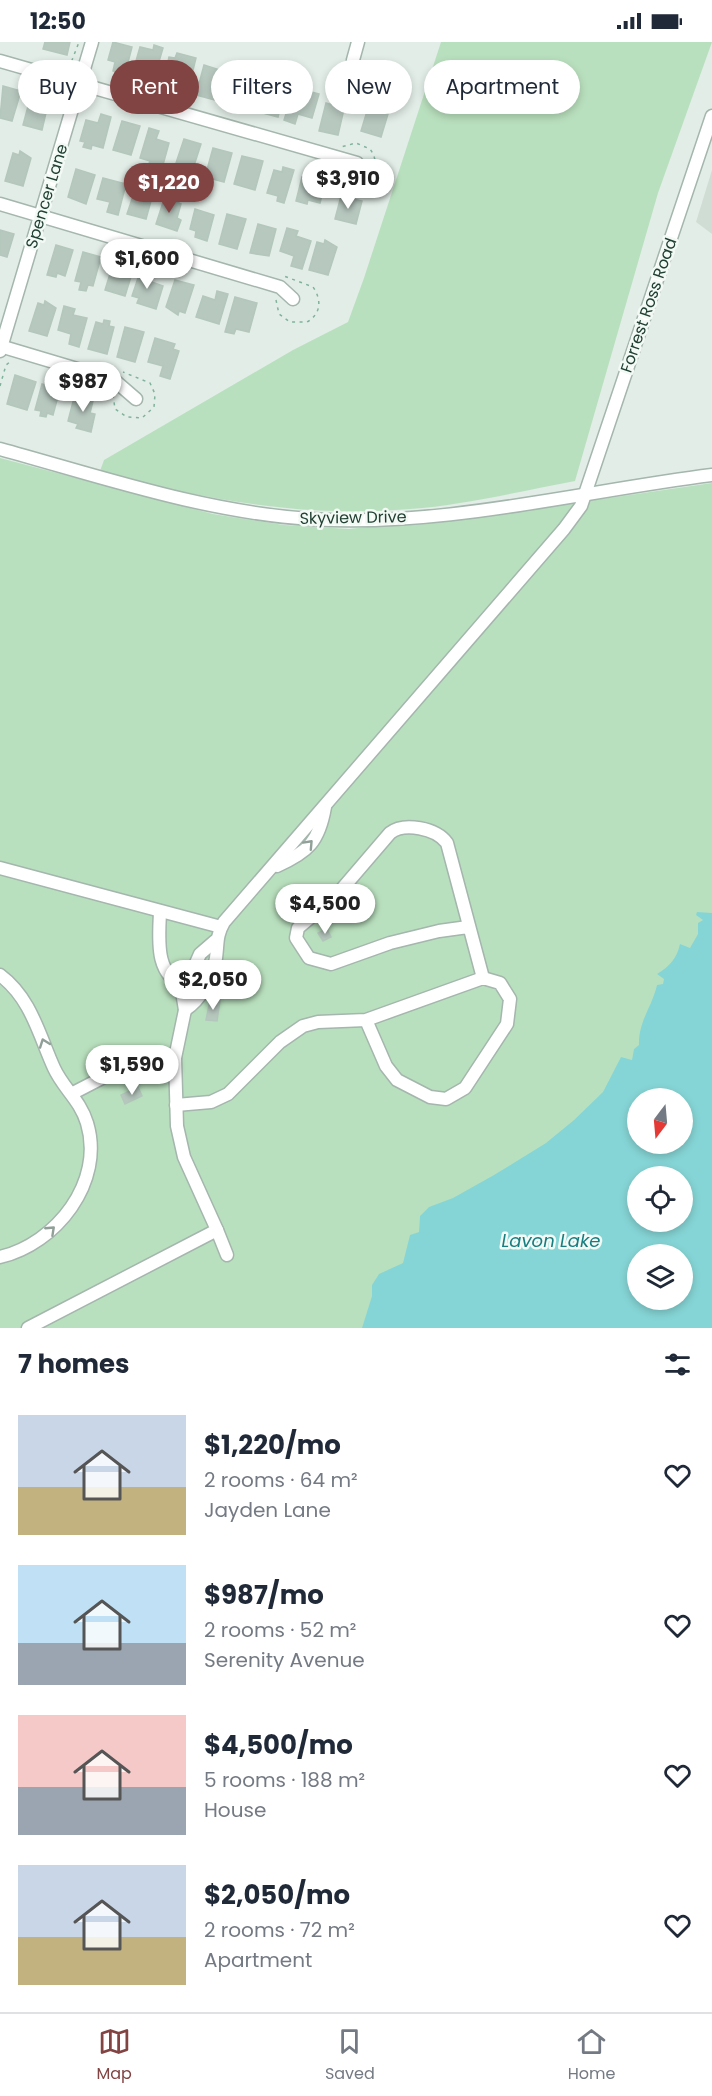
<!DOCTYPE html>
<meta charset="utf-8">
<style>
body{margin:0;font-family:Poppins,sans-serif;background:#f2f2f3;color:#1f2937;height:100vh;display:flex;flex-direction:column;font-size:22px;white-space:nowrap}
*{box-sizing:border-box;margin:0}
p{font-size:20px;color:#747a83}
.icon{flex:none;width:33px;height:33px;fill:none;stroke:currentColor;stroke-width:2;stroke-linecap:round;stroke-linejoin:round}
.map{position:relative;height:1286px;overflow:hidden}
.panel{display:flex;flex-direction:column;background:#fff;flex:1}
.panel>*{flex:none}
.guide{position:absolute;left:18px;top:18px;width:676px;height:54px;display:flex;gap:12px}
.needle{width:39px;rotate:196deg}
.fabs{position:absolute;left:627px;top:1046px;display:grid;gap:12px}
.fabs a{display:grid;place-items:center;width:66px;height:66px;border-radius:50%;background:#fff;box-shadow:0 3px 9px #0003;font-size:30px}
.price{position:absolute;translate:-50% -51px;padding:0 14px;border-radius:21px;background:#fff;color:#222;font-size:20px;line-height:39px;filter:drop-shadow(0 2px 3px #0008)}
.price::after{content:'';position:absolute;left:50%;top:36px;width:18px;height:14px;margin-left:-9px;background:inherit;clip-path:polygon(0 0,100% 0,50% 100%)}
.price.selected{background:#824343;color:#fff}
ul{padding:0;list-style:none}
li{display:flex;align-items:center;gap:18px;height:150px;padding:0 18px}
li span{display:grid;place-items:center;flex:none;width:168px;height:120px;border-radius:0px;color:#555}
li>.icon{margin-inline-start:auto}
span .icon{width:72px;height:72px;fill:#fffc;stroke-width:1}
li b{font-size:26px}
h2{display:flex;justify-content:space-between;align-items:center;height:72px;padding:0 18px;font-size:26px}
.chip{padding:0 21px;border-radius:27px;background:#fff;box-shadow:0 3px 9px #0003;font-size:21px;line-height:54px}
.chip.selected{background:#824343;color:#fff}
.status{display:flex;justify-content:space-between;align-items:center;height:42px;padding:0 30px;background:#fff;direction:ltr}
.status svg{height:16px;fill:currentColor}
.tab-bar{display:flex;justify-content:space-around;align-items:center;height:84px;border-top:2px solid #e0e1e3;background:#fff;font-size:16px;color:#747a83}
.tab-bar a{display:grid;justify-items:center;gap:3px}
.tab-bar .selected{color:#824343}
.map>svg:first-child{display:block}
.built{fill:#d0ddd5}
.green{fill:#b9e0be}
.water{fill:#86d5d6;fill-rule:evenodd}
.building{fill:#b7c8bf;stroke:#b4c7bc;stroke-width:1.5}
.lines{fill:none;stroke-linecap:round;stroke-linejoin:round}
.minor-casing{stroke:#a4b6ad;stroke-width:15}
.path{stroke:#80b39c;stroke-width:1.5;stroke-dasharray:3 4.5;stroke-linecap:butt}
.minor{stroke:#fff;stroke-width:12}
.oneway{stroke:#90a099}
.labels{text-anchor:middle;stroke-width:5;stroke-linejoin:round;paint-order:stroke}
.street-label{font-size:16px;fill:#204033;stroke:#f3f9f5}
.water-label{font-size:18px;font-style:italic;fill:#167e80;stroke:#f3f9f5}
</style>
<div class="status"><b>12:50</b><svg viewBox="0 0 49 12"><path d="M0 12V9h3v3zM5 12V6h3v6zM10 12V3h3v9zM15 12V0h3v12zM26 1h20v11H26zM47 4h2v5h-2z"/></svg></div>
<div class="map">
<svg width="712" height="1286" viewBox="0 0 712 1286">
<rect width="100%" height="100%" fill="#e2ede7"/>
<!-- built -->
<polygon class="built" points="712,128 712,192 696,180"/>
<!-- green -->
<g class="green">
<path d="M441,0H712L658,151L575,439C521,449 465,463 410,467C300,476 206,458 100,429L104,418L293,308L348,280L364,236Z"/>
<polygon points="0,416 213,472 284,483 349,487 547,465 712,441 712,1034 682,1056 638,1056 638,1101 468,1286 0,1286"/>
</g>
<!-- water -->
<path class="water" d="M697,870L712,871V1286H362L372,1254V1243L379,1232L403,1221L410,1193L419,1190L420,1174L429,1165L453,1156L494,1133L546,1101L574,1078L603,1050L621,1015L632,1018L634,1007L639,1003C638,980 652,965 657,943L663,942L664,937L657,932C670,924 677,916 680,902L690,906L698,892V881L703,878L696,873ZM638,1056H682V1101H638ZM638,1134H682V1179H638ZM638,1212H682V1257H638Z"/>
<!-- building -->
<g class="building">
<polygon points="45,0 70,0 67,13 43,7"/>
<polygon points="113,0 132,5 125,32 113,29 115,20 108,18"/>
<polygon points="154,3 163,6 153,40 132,33 140,5 153,8"/>
<polygon points="177,11 196,16 190,40 175,36 172,46 162,43 169,15 175,16"/>
<polygon points="204,23 223,29 215,58 196,53"/>
<polygon points="234,31 256,37 248,68 238,65 240,55 228,52"/>
<polygon points="3,44 21,49 12,79 0,76"/>
<polygon points="261,49 283,55 278,75 255,69"/>
<polygon points="308,49 319,52 312,76 298,72 295,82 284,78 293,50 306,54"/>
<polygon points="31,53 49,58 42,88 23,83"/>
<polygon points="333,60 340,61 339,66 344,67 338,93 319,89 326,61 333,63"/>
<polygon points="368,66 388,72 381,95 361,89"/>
<polygon points="101,72 111,75 103,106 92,103 91,107 83,105 85,100 80,99 86,78 98,81"/>
<polygon points="122,79 140,84 131,113 113,108"/>
<polygon points="149,86 159,89 156,97 169,101 163,123 158,122 157,127 148,124 150,119 140,116"/>
<polygon points="184,97 201,102 191,133 174,127"/>
<polygon points="213,106 232,111 224,140 205,135"/>
<polygon points="20,109 31,116 23,144 5,139 13,111 19,113"/>
<polygon points="242,114 263,119 255,148 234,142"/>
<polygon points="283,125 294,128 284,161 277,159 278,154 267,151 274,128 282,130"/>
<polygon points="76,127 95,133 86,162 68,155"/>
<polygon points="302,135 325,141 320,161 308,158 307,162 296,159"/>
<polygon points="103,136 126,142 118,173 107,170 110,160 97,157"/>
<polygon points="147,146 154,148 146,177 127,172 135,148 146,151"/>
<polygon points="165,154 181,162 177,176 181,178 177,189 156,182"/>
<polygon points="341,154 362,159 356,182 335,177"/>
<polygon points="195,167 214,173 207,199 195,195 196,189 190,187"/>
<polygon points="227,172 246,177 237,207 219,202"/>
<polygon points="258,182 276,187 269,214 250,211"/>
<polygon points="287,186 298,189 296,194 311,199 302,227 291,224 294,214 280,209"/>
<polygon points="0,188 14,192 7,215 0,213"/>
<polygon points="325,198 337,205 328,233 309,228 317,200 324,202"/>
<polygon points="56,203 73,208 65,234 57,231 56,235 47,233"/>
<polygon points="83,210 101,215 93,244 88,243 86,249 79,248 81,240 75,239"/>
<polygon points="114,219 134,225 125,254 105,248"/>
<polygon points="141,227 151,230 149,239 163,244 156,267 137,261 139,256 132,254"/>
<polygon points="175,238 194,243 185,271 179,269 178,273 166,265"/>
<polygon points="217,249 228,252 219,282 196,275 203,254 215,258"/>
<polygon points="235,255 257,261 249,290 236,287 234,292 225,290"/>
<polygon points="45,259 56,266 47,294 29,289 38,261 44,263"/>
<polygon points="64,264 75,267 73,273 87,276 79,305 69,302 71,292 58,288"/>
<polygon points="104,278 110,279 109,284 114,285 107,312 88,307 96,280 103,282"/>
<polygon points="125,285 144,290 135,320 117,315"/>
<polygon points="155,296 175,302 173,307 179,309 170,337 160,334 163,324 148,320"/>
<polygon points="15,333 36,340 27,368 7,362"/>
<polygon points="42,342 60,347 53,373 47,371 46,375 40,374 41,369 35,368"/>
<polygon points="84,352 94,355 90,371 95,372 91,390 76,386 78,382 68,379 74,356 82,358"/>
<polygon points="327,887 331,895 323,899 318,891"/>
<polygon points="210,958 220,959 217,979 206,978"/>
<polygon points="138,1045 142,1054 125,1062 121,1053"/>
</g>
<g class="lines">
<!-- minor casing -->
<g class="minor-casing">
<g id="minor">
<polyline points="353,18 358,0"/>
<polyline points="0,19 357,121"/>
<polyline points="0,162 280,245 293,257"/>
<polyline points="0,304 114,338 136,357"/>
<polyline points="0,309 92,0"/>
<path d="M0,407C102,435 204,470 310,477C440,486 583,449 712,433"/>
<path d="M277,824C308,810 319,800 325,765"/>
<polyline points="0,826 221,885"/>
<path d="M160,870C159,897 154,934 186,944"/>
<path d="M468,885L439,889L390,901L331,922L309,916L296,896L298,886L336,854L390,791C404,780 436,786 447,801L483,936"/>
<path d="M0,933C31,956 39,993 54,1026C63,1046 80,1058 87,1081C105,1140 56,1202 0,1215"/>
<path d="M185,968C201,958 213,935 216,916C218,902 216,894 224,880L564,487L581,464L712,74"/>
<polyline points="73,1051 131,1021 175,1016"/>
<polyline points="176,1063 211,1060 228,1052 280,1000 303,984 318,980 366,978 483,936 500,941 510,957 507,982 465,1046 446,1057 430,1055 397,1038 386,1024 366,978"/>
<polyline points="217,1188 227,1213"/>
<polyline points="28,1286 217,1188 184,1115 177,1084 175,1016 185,968 183,956 186,944 200,912 215,899"/>
</g>
</g>
<!-- path -->
<g class="path">
<polyline points="69,26 79,0"/>
<path d="M332,126C359,163 388,132 370,107L356,101L341,105"/>
<path d="M276,258L279,272L290,280H307C321,272 322,258 313,245L284,234"/>
<polyline points="0,344 6,323 11,319"/>
<polyline points="113,353 115,367 127,375 142,376 154,365 155,352 150,341 123,330"/>
</g>
<!-- minor -->
<use href="#minor" class="minor"/>
</g>
<!-- one-way arrows -->
<defs><path id="oneway-chevron" d="M-2-3.5L2.5 0L-2 3.5" fill="none" stroke-width="1.6" stroke-linecap="round" stroke-linejoin="round" transform="scale(1.5)"/></defs>
<g class="oneway">
<use href="#oneway-chevron" transform="translate(309 802) rotate(-47)"/>
<use href="#oneway-chevron" transform="translate(44 1001) rotate(-110)"/>
<use href="#oneway-chevron" transform="translate(51 1188) rotate(-43)"/>
</g>
<g class="labels">
<!-- street labels -->
<g class="street-label">
<text transform="translate(46 154) rotate(-73)" y="6">Spencer Lane</text>
<text transform="translate(648 263) rotate(-71)" y="6">Forrest Ross Road</text>
<text transform="translate(353 475) rotate(-1)" y="6">Skyview Drive</text>
</g>
<!-- water labels -->
<g class="water-label">
<text x="551" y="1205">Lavon Lake</text>
</g>
</g>
</svg>
<div class="fabs">
<a><svg class="needle" viewBox="-14 -14 28 28"><path d="M0-13l5 13h-10z" fill="#e53935"/><path d="M0 13l5-13h-10z" fill="#747a83"/></svg></a>
<a><svg class="icon" aria-label="locate" viewBox="0 0 24 24"><circle cx="12" cy="12" r="6"/><path d="M12 2v4M12 18v4M2 12h4M18 12h4"/></svg></a>
<a><svg class="icon" aria-label="layers" viewBox="0 0 24 24"><path d="M12 4l9 5-9 5-9-5zM3 14l9 5 9-5"/></svg></a>
</div>
<b class="price" style="left:348px;top:168px">$3,910</b>
<b class="price selected" style="left:169px;top:172px">$1,220</b>
<b class="price" style="left:147px;top:248px">$1,600</b>
<b class="price" style="left:83px;top:371px">$987</b>
<b class="price" style="left:325px;top:893px">$4,500</b>
<b class="price" style="left:213px;top:969px">$2,050</b>
<b class="price" style="left:132px;top:1054px">$1,590</b>
<div class="guide">
<a class="chip">Buy</a>
<a class="chip selected">Rent</a>
<a class="chip">Filters</a>
<a class="chip">New</a>
<a class="chip">Apartment</a>
</div>
</div>
<section class="panel">
<h2>7 homes<svg class="icon" aria-label="filters" viewBox="0 0 24 24"><path d="M4 7h16M4 17h16"/><circle cx="9" cy="7" r="2"/><circle cx="15" cy="17" r="2"/></svg></h2>
<ul>
<li><span style="background:linear-gradient(#c9d6e8 60%,#c2b280 0)"><svg class="icon" aria-label="home" viewBox="0 0 24 24"><path d="M3 11l9-7 9 7M6 9v11h12V9"/></svg></span><div><b>$1,220/mo</b><p>2 rooms · 64 m²</p><p>Jayden Lane</p></div><svg class="icon" aria-label="heart" viewBox="0 0 24 24"><path d="M12 20l-8-8c-3-5 5-10 8-4 3-6 11-1 8 4z"/></svg></li>
<li><span style="background:linear-gradient(#bfe0f5 65%,#9aa5b1 0)"><svg class="icon" aria-label="home" viewBox="0 0 24 24"><path d="M3 11l9-7 9 7M6 9v11h12V9"/></svg></span><div><b>$987/mo</b><p>2 rooms · 52 m²</p><p>Serenity Avenue</p></div><svg class="icon" aria-label="heart" viewBox="0 0 24 24"><path d="M12 20l-8-8c-3-5 5-10 8-4 3-6 11-1 8 4z"/></svg></li>
<li><span style="background:linear-gradient(#f6c9c9 60%,#9aa5b1 0)"><svg class="icon" aria-label="home" viewBox="0 0 24 24"><path d="M3 11l9-7 9 7M6 9v11h12V9"/></svg></span><div><b>$4,500/mo</b><p>5 rooms · 188 m²</p><p>House</p></div><svg class="icon" aria-label="heart" viewBox="0 0 24 24"><path d="M12 20l-8-8c-3-5 5-10 8-4 3-6 11-1 8 4z"/></svg></li>
<li><span style="background:linear-gradient(#c9d6e8 60%,#c2b280 0)"><svg class="icon" aria-label="home" viewBox="0 0 24 24"><path d="M3 11l9-7 9 7M6 9v11h12V9"/></svg></span><div><b>$2,050/mo</b><p>2 rooms · 72 m²</p><p>Apartment</p></div><svg class="icon" aria-label="heart" viewBox="0 0 24 24"><path d="M12 20l-8-8c-3-5 5-10 8-4 3-6 11-1 8 4z"/></svg></li>
</ul>
</section>
<nav class="tab-bar">
<a class="selected"><svg class="icon" aria-label="map" viewBox="0 0 24 24"><path d="M3 6l6-2 6 2 6-2v14l-6 2-6-2-6 2zM9 4v14M15 6v14"/></svg>Map</a>
<a><svg class="icon" aria-label="saved" viewBox="0 0 24 24"><path d="M7 4h10v16l-5-4-5 4z"/></svg>Saved</a>
<a><svg class="icon" aria-label="home" viewBox="0 0 24 24"><path d="M3 11l9-7 9 7M6 9v11h12V9"/></svg>Home</a>
</nav>
